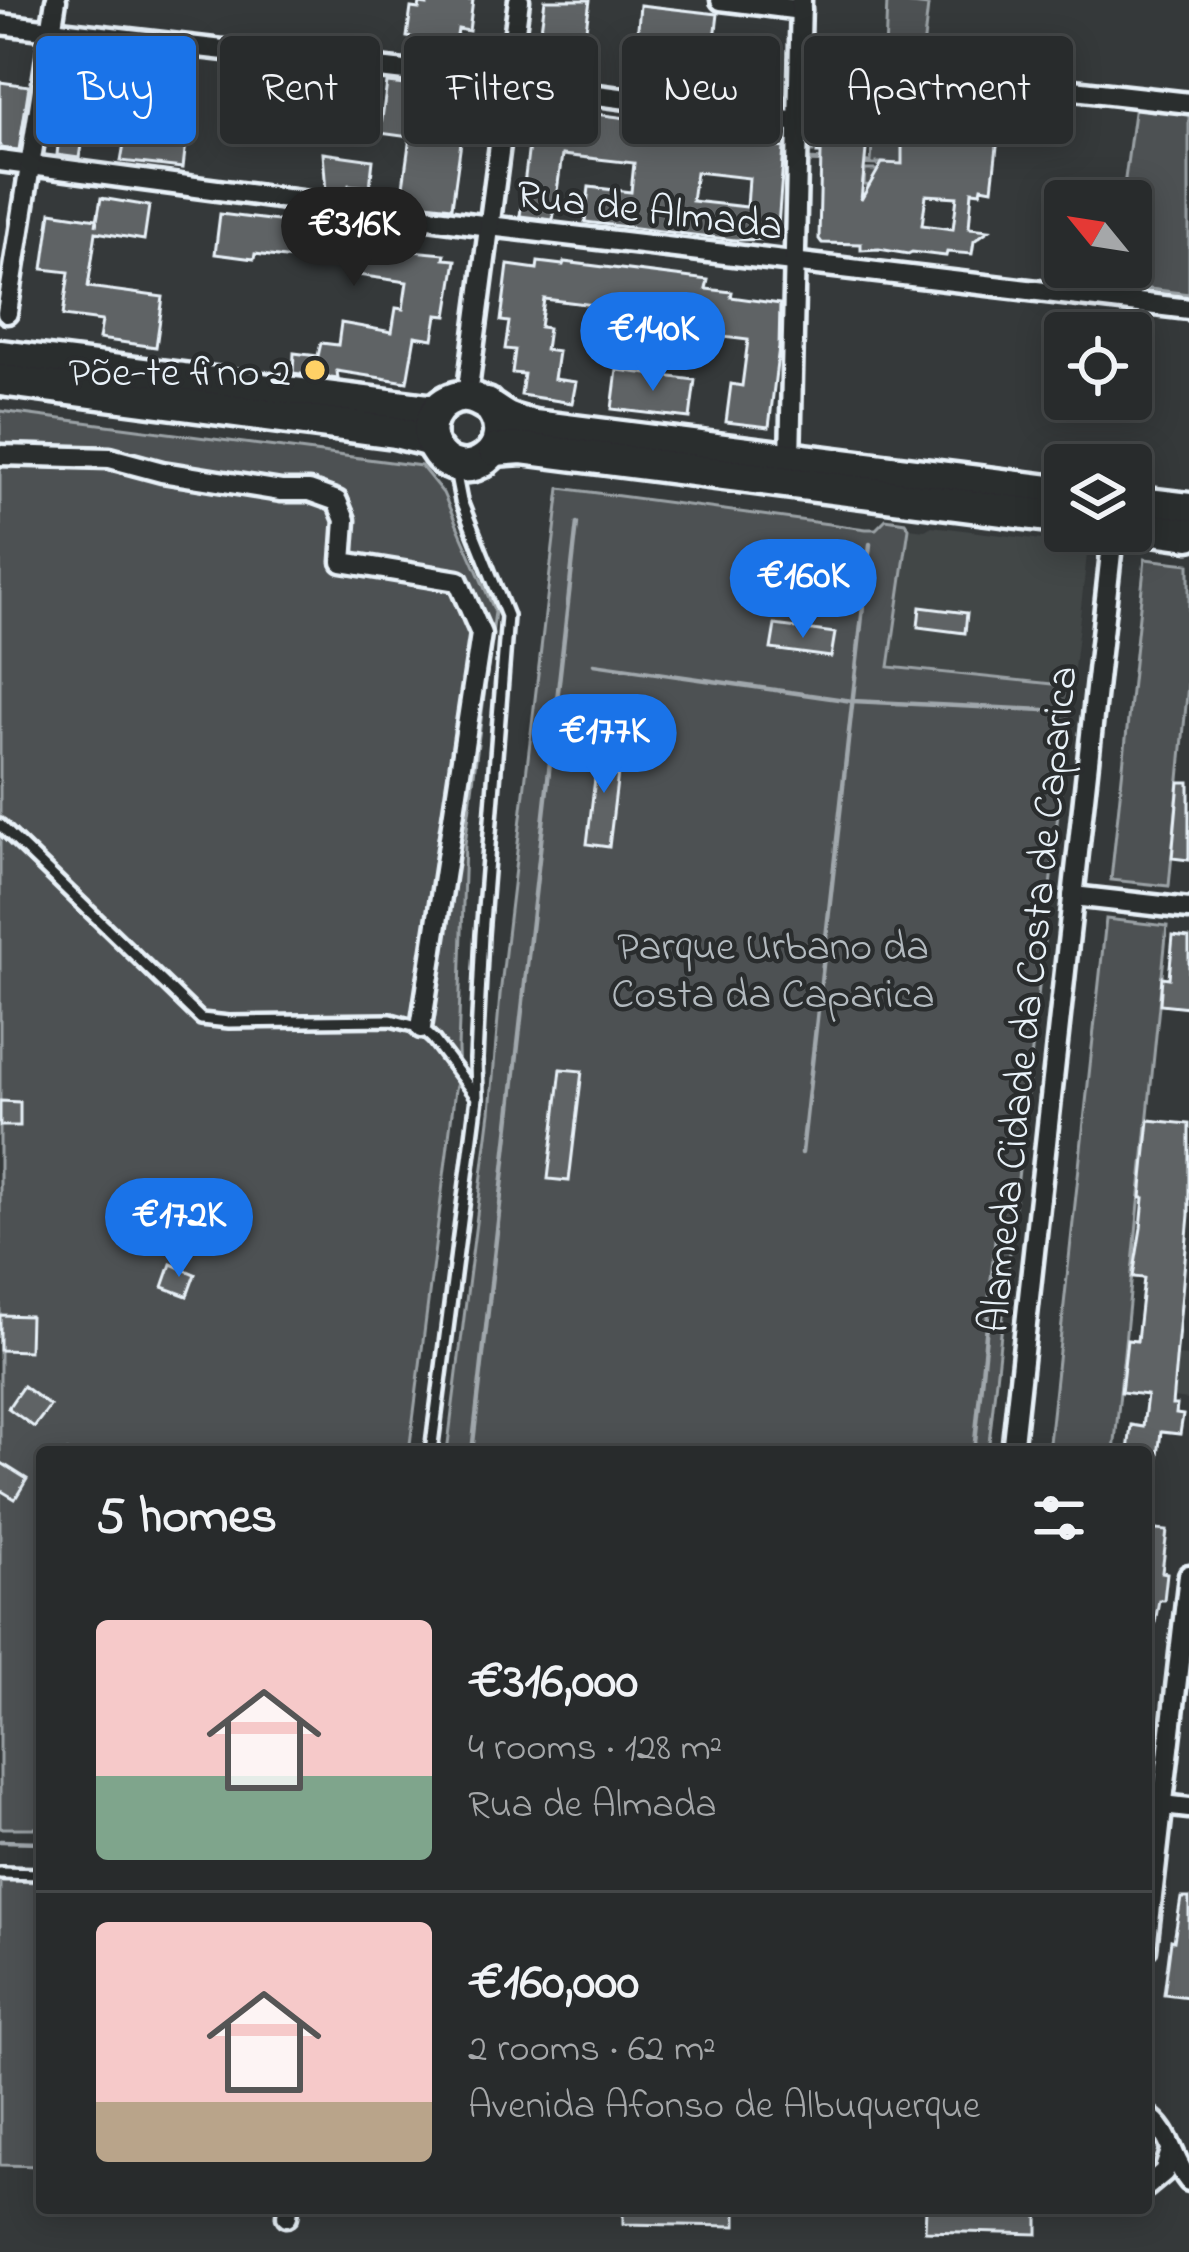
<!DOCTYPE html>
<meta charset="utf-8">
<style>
body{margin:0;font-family:"Indie Flower",sans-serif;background:#343738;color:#f1f3f6;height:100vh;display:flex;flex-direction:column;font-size:45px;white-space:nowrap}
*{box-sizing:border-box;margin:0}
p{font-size:39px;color:#a5a7a9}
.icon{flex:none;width:66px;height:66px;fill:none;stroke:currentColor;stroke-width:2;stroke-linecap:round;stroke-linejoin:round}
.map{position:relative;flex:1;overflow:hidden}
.side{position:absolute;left:36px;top:1446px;width:1116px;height:768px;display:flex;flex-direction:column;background:#282b2c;border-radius:12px;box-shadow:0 6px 30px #0003,0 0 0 3px #444748}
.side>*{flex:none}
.guide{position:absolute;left:36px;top:36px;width:1119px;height:108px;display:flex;gap:24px}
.needle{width:78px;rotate:300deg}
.fabs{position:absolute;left:1044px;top:180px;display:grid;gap:24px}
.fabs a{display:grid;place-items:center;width:108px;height:108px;border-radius:12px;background:#282b2c;box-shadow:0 6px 30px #0003,0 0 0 3px #444748;font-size:60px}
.price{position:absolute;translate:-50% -102px;padding:0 27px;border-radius:42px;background:#1a73e8;color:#fff;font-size:39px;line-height:78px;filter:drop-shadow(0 3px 6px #0008)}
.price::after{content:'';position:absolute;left:50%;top:72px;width:36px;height:27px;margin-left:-18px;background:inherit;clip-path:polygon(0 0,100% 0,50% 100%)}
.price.current{background:#222;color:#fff}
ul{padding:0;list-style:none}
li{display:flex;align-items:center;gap:36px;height:300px;padding:0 60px}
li+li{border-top:3px solid #444748}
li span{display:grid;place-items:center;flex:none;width:336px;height:240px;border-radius:12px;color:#555}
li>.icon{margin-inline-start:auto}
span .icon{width:144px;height:144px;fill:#fffc;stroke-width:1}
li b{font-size:51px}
h2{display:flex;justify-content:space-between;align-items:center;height:144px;padding:0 60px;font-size:51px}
.pill{padding:0 42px;border-radius:12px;background:#282b2c;box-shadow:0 6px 30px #0003,0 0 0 3px #444748;font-size:42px;line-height:108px}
.pill.current{background:#1a73e8;color:#fff}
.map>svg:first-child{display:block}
.built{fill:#424647}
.green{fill:#4d5152;stroke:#9aa1a5;stroke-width:3}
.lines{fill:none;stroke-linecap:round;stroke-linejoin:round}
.stream{stroke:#a0a7ac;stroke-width:4.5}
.building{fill:#5f6365;stroke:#e8f1f8;stroke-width:3;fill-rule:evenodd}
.lane-casing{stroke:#e8f1f8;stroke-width:18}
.street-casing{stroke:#e8f1f8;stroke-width:27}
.primary-casing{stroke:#e8f1f8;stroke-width:39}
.lane{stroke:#2a2d2e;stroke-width:9}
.street{stroke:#2a2d2e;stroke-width:18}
.primary{stroke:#2a2d2e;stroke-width:30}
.poi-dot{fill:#ffd166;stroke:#2a2d2e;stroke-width:4.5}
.labels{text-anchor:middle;stroke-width:9;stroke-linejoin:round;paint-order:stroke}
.street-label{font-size:42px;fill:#e8f1f8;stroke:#2a2d2e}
.poi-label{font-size:42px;fill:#e8f1f8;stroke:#2a2d2e;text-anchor:end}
.park-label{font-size:42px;fill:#b2b9be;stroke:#2a2d2e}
</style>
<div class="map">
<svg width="1189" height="2252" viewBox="0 0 1189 2252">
<rect width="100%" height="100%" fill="#35393a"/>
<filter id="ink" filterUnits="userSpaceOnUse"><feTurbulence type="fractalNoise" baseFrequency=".00833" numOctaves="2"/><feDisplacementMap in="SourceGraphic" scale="24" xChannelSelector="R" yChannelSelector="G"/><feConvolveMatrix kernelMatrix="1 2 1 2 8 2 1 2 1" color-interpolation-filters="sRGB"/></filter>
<g filter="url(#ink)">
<!-- built -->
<g class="built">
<polygon points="932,526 1088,546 1072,686 888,667 909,528 925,530"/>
<polygon points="1126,1351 1189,1357 1189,1400 1121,1392"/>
</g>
<!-- green -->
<g class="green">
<polygon points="887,1 928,6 922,57 885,53"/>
<polygon points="852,81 863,85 860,114 871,116 871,123 902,141 912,155 884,187 864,185 865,170 884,170 884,163 877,163 877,165 807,162 807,159 871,162 874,128 817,123 813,152 807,152 808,108 850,112"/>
<polygon points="1135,105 1189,110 1189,294 1111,284 1113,267 1131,267 1131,201 1122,201"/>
<polygon points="0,411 421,466 443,493 495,612 465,844 458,1049 459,1077 455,1089 409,1452 42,1452 42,1828 0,1828"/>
<polygon points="560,488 866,529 876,529 886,519 905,522 909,528 889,667 1072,686 988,1452 447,1452 490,1112 500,995"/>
<polygon points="1145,559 1189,564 1189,673 1169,886 1111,880"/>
<polygon points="1106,919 1167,926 1114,1452 1048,1452"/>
<polygon points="0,1881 42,1882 42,2166 0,2165"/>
</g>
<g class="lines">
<!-- stream -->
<g class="stream">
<polyline points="594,664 852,701 1044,710"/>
<polyline points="802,1153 870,544"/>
<polyline points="472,1452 577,523"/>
<polyline points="974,1452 997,1227"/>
<polyline points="0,1841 42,1842"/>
</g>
</g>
<!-- building -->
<g class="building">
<polygon points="427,0 473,0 469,31 458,29 454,56 419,51 421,39 407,37 411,8 419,9 420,4 427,5"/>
<polygon points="545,0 590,0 579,79 535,73"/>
<polygon points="640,5 718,14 714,47 637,39"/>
<polygon points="65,78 91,81 79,158 57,155"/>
<polygon points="0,82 29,86 19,150 0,148"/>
<polygon points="387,83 468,92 452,207 401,201 410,137 380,133"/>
<path d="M865,83L905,87V93L941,99H968L969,92L1003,96L992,189L982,187L981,192L972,191L969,228L989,230L974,241L972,254L947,252L946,256L912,252L908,254L879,249L861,250V244L822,243L819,239L821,153H817L819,126L868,130L861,200L882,163L902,164V141L897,138L908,119L861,113ZM926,195L957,197L953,229L922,225Z"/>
<path d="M534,106L773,137L772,146L784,148L777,239L735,240L585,222L589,187L631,192L634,163L562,155L553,220L520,216ZM696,172L749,178L747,207L692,201Z"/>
<polygon points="159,130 187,133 183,168 121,161 125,138 157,142"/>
<polygon points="323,153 373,160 370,187 349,185 347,194 326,191"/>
<polygon points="101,198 149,206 144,240 96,232 88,287 163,297 156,347 99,339 102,321 63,316 69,272 43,269 51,212 97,219 96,226"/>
<polygon points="220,214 402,236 400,250 445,254 444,259 456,260 447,316 437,315 433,339 415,336 407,382 337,371 338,379 293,373 294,353 318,356 321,343 338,345 341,323 392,332 396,308 403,309 407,282 350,274 351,268 330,264 255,254 254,259 215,254"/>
<polygon points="538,262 563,265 564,262 708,280 706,289 732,292 731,297 780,304 779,347 769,427 726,422 731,384 742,386 748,340 723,337 724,327 677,320 678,317 586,304 544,299 540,327 548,328 545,350 558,352 554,379 576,382 572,403 521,395 524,374 512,373 515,350 505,349 509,322 501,321 508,265 537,269"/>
<polygon points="617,370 695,380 690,418 612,409"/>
<polygon points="920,607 967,613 965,633 918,627"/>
<polygon points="775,625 835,633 831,657 771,649"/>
<polygon points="599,746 621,748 609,847 587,844"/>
<polygon points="1179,782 1189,782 1189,860 1172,858"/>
<polygon points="1173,936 1189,938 1189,1007 1160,1004 1162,977 1169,978"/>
<polygon points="561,1069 582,1071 569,1181 548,1179"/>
<polygon points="0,1101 20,1102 20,1126 0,1126"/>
<polygon points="1149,1120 1189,1124 1189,1215 1172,1405 1177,1405 1176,1414 1183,1415 1180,1434 1161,1432 1155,1479 1146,1478 1146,1452 1128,1452 1131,1425 1143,1427 1147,1395 1121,1392 1127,1340 1137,1341 1144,1278 1133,1277 1141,1228 1144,1198 1141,1198"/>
<polygon points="171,1264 195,1274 187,1296 163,1287"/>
<polygon points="0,1315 30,1316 29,1351 0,1350"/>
<polygon points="23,1386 50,1406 34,1427 8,1408"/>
<polygon points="0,1462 27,1479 15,1499 0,1490"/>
<polygon points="1146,1529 1167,1531 1162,1572 1167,1573 1164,1600 1159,1600 1153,1634 1146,1633"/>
<polygon points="1181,1898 1189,1898 1189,1997 1164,1994 1171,1940 1174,1941"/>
<polygon points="623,2208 736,2208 736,2226 623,2224"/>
<polygon points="926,2208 1038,2208 1038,2234 925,2231"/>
</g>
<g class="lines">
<!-- lane casing -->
<g class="lane-casing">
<g id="lane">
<polyline points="0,825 201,1019 229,1022 391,1020 421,1028 433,1039 476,1096"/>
<polyline points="431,1452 477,1098 476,1059 482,935 507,616 461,501 455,470"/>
<polyline points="0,1873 42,1874"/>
</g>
</g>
<!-- street casing -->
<g class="street-casing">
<g id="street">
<polyline points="721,0 801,10"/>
<polyline points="0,24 508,83 798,122"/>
<polyline points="800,59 1189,103"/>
<polyline points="0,161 489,226 1189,309"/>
<polyline points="7,313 56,0"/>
<polyline points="467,396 519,0"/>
<polyline points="0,455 110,458 162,472 281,491 309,491 337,501 345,520 342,562 458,581 481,634 421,1028"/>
<polyline points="790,458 801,0"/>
<polyline points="1073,896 1189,909"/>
<polyline points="1012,1452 1111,553"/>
<polyline points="1146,1803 1189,1808"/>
<polyline points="1146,1949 1189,1575"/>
<path d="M1146,2115C1171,2130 1171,2159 1189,2181"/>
<polyline points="1146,2187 1164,2172 1171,2151"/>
<polyline points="287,2216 288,2208"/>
</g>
</g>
<!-- primary casing -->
<g class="primary-casing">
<g id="primary">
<polyline points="0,356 436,411"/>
<polyline points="0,380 395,432 431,441"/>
<path d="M487,404C526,447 461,492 435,449C429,441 428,432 431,422C434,413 440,405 448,401C472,388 488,408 507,418C516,422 525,424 534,426L1065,493"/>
<polyline points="494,450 522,448 1065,518"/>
<polyline points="1131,502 1189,509"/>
<polyline points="1131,526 1189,534"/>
</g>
</g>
<!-- lane -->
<use href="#lane" class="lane"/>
<!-- street -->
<use href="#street" class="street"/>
<!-- primary -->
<use href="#primary" class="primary"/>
</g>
</g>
<!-- markers -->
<circle class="poi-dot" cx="315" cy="370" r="12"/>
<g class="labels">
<!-- street labels -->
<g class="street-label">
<text transform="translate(650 208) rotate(7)" y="15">Rua de Almada</text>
<text transform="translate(1026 999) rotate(-84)" y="15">Alameda Cidade da Costa de Caparica</text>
</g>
<!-- poi labels -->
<g class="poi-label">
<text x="291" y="385">Põe-te fino 2</text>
</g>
<!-- park labels -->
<g class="park-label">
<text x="773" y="959">Parque Urbano da<tspan x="773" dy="48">Costa da Caparica</tspan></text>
</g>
</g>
</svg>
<div class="fabs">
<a><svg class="needle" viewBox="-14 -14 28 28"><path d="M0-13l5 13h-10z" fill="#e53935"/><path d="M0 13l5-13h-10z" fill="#a5a7a9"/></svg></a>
<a><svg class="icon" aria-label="locate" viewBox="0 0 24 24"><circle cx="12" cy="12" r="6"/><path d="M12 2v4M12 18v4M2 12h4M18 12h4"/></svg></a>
<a><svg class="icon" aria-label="layers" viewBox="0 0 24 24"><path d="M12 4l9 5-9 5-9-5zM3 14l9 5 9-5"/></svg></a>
</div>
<b class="price current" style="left:354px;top:289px">€316K</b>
<b class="price" style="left:653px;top:394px">€140K</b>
<b class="price" style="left:803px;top:641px">€160K</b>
<b class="price" style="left:604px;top:796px">€177K</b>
<b class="price" style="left:179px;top:1280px">€172K</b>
<div class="guide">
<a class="pill current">Buy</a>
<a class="pill">Rent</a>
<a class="pill">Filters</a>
<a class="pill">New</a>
<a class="pill">Apartment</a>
</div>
<section class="side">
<h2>5 homes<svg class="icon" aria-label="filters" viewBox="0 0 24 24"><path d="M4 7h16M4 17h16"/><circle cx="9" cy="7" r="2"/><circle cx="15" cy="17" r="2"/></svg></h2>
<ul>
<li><span style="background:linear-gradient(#f6c9c9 65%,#7fa58c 0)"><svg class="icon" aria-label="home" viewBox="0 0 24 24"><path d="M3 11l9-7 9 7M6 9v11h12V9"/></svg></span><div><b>€316,000</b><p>4 rooms · 128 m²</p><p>Rua de Almada</p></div></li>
<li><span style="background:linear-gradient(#f6c9c9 75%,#b9a48a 0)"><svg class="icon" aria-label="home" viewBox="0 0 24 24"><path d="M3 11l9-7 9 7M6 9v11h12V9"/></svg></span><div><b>€160,000</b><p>2 rooms · 62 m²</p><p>Avenida Afonso de Albuquerque</p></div></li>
</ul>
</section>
</div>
